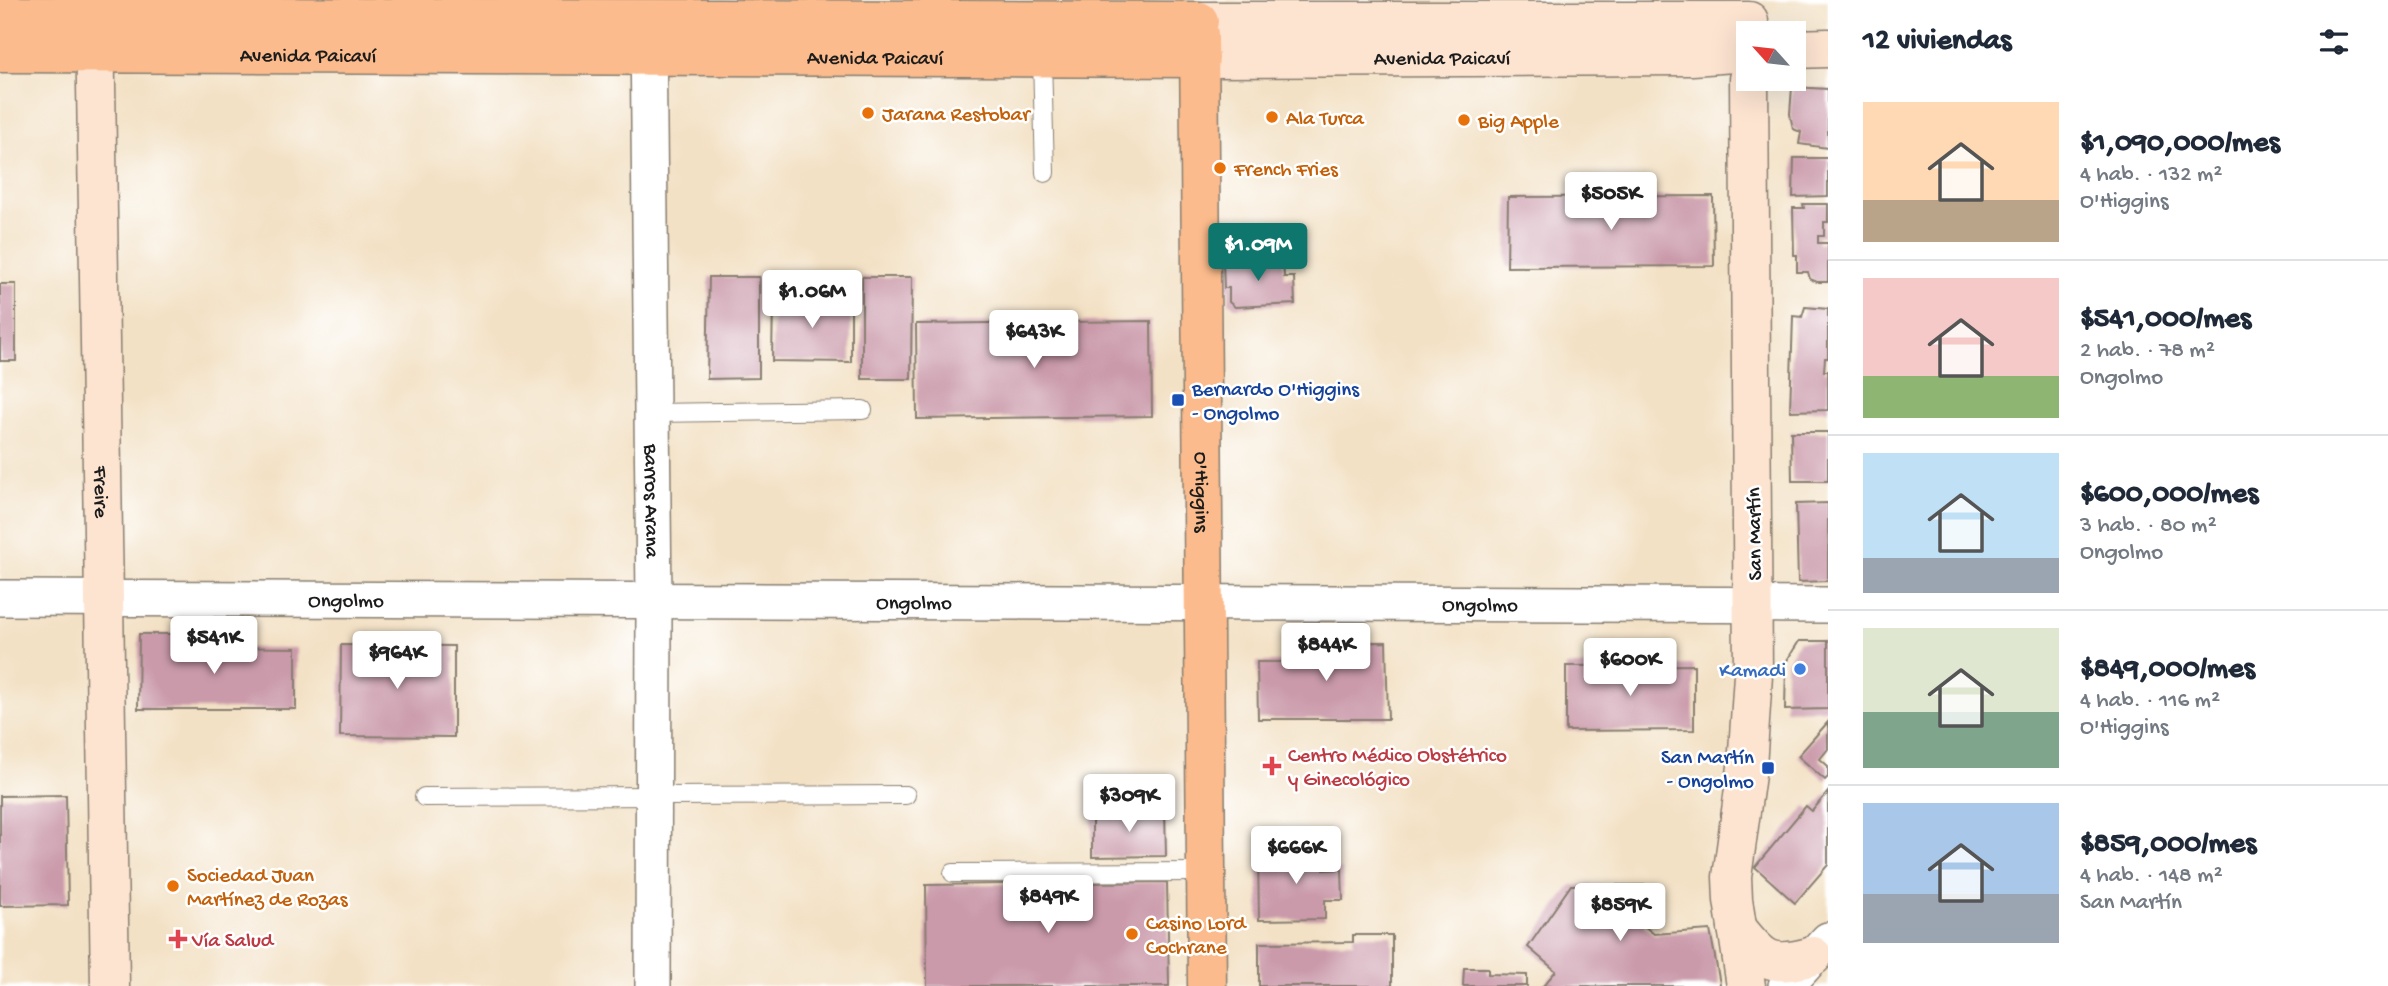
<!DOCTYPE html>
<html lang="es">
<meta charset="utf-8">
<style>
body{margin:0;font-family:"Gochi Hand",sans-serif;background:#f2f2f3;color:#1f2937;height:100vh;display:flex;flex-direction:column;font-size:26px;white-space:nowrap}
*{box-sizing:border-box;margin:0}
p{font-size:23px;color:#747a83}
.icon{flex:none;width:38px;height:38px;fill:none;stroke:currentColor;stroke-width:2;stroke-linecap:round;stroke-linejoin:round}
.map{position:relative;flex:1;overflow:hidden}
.panel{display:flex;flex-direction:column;background:#fff;width:560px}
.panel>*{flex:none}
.needle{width:46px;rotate:297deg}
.fabs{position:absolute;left:1736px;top:21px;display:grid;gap:14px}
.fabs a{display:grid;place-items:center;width:70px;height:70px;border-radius:0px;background:#fff;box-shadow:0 7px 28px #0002;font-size:35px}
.price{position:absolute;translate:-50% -60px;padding:0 16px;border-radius:7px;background:#fff;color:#222;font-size:23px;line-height:46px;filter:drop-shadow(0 2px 4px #0008)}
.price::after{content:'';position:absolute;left:50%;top:42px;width:21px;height:16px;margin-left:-10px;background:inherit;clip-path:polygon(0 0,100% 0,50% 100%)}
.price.active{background:#0f766e;color:#fff}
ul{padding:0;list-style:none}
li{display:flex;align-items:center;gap:21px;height:175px;padding:0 35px}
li+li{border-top:2px solid #e0e1e3}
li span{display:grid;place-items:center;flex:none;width:196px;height:140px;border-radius:0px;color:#555}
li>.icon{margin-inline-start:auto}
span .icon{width:84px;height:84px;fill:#fffc;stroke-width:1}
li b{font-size:30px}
h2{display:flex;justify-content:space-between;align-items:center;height:84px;padding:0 35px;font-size:30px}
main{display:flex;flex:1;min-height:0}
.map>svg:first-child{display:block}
.building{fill:#ca9aaa}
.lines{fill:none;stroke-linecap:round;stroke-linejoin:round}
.service-casing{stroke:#887e70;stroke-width:20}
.minor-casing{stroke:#887e70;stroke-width:38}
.secondary-casing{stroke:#887e70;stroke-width:41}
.primary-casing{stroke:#887e70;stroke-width:41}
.service{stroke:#fff;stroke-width:18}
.minor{stroke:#fff;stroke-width:35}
.secondary{stroke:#fde4d1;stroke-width:38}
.primary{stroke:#fbbb8c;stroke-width:38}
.food-dot{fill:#e8710a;stroke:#fff;stroke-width:2.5}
.transit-dot{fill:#1a4fb4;stroke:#fff;stroke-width:2.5}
.shop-dot{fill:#3f7fe0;stroke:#fff;stroke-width:2.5}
.health-dot{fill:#e0444e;stroke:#fff;stroke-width:2.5}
.labels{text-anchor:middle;stroke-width:5;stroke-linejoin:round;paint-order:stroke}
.street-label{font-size:21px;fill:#1c1c1c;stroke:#fff}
.food-label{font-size:21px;fill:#c56008;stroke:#fff;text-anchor:start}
.transit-label{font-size:21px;fill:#164399;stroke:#fff;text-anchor:start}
.shop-label{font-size:21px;fill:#366cbe;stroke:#fff;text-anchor:end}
.health-label{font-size:21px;fill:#be3a42;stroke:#fff;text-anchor:start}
</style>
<main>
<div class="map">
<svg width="1828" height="986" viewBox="0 0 1828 986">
<rect width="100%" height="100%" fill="#fff"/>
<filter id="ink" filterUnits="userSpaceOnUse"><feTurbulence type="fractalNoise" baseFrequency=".0143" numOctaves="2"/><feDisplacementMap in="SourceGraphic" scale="14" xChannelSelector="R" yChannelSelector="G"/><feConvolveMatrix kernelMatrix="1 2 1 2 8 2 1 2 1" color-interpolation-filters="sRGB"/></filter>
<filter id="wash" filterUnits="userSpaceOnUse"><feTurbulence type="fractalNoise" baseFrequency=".00686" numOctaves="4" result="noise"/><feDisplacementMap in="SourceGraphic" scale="28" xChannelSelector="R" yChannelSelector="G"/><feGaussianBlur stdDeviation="1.57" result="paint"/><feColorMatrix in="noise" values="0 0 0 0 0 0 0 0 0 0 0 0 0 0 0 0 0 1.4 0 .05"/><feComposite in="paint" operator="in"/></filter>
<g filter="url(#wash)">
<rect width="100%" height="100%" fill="#f3e1c5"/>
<g id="blocks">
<!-- building -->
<g class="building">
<polygon points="1792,87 1828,89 1828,148 1799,144 1801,132 1793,129 1790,114"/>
<polygon points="1794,158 1828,158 1828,196 1793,197"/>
<polygon points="1713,196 1714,266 1507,267 1508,197"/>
<polygon points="1803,204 1828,204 1828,222 1824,222 1824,236 1818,236 1818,243 1828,243 1828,282 1817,282 1810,279 1808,272 1797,272 1797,255 1794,255 1793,208 1804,208"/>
<polygon points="1283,259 1284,277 1294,277 1295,304 1235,307 1229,302 1229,288 1224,288 1223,261"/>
<polygon points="709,277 759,277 759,378 707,379"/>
<polygon points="862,277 912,277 911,379 862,379"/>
<rect x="0" y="284" width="16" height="77"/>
<polygon points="773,299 851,299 851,362 772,361"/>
<polygon points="1805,307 1828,309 1828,358 1825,358 1824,371 1828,371 1828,410 1790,411 1793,316 1802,317"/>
<polygon points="1151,321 1152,416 917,419 916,324"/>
<polygon points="1791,432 1828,432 1828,481 1792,481"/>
<polygon points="1828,503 1828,581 1798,582 1796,504"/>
<polygon points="139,634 180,634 180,647 296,648 296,709 138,709"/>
<polygon points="1799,641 1828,641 1828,709 1785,710 1786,662"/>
<polygon points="1386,642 1388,719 1258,719 1257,662 1288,662 1289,643"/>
<polygon points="341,645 454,646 454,737 340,736"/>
<polygon points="1694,665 1694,730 1566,731 1566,666"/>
<polygon points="1828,722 1828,749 1820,759 1828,766 1828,777 1825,780 1798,756"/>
<polygon points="1828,792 1828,865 1795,903 1755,867 1806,806 1812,811"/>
<polygon points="66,795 68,905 0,906 0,796"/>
<polygon points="1165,809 1166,856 1092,857 1092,812"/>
<polygon points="1323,852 1324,870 1342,869 1343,900 1325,900 1325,919 1259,920 1258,853"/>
<polygon points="1167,882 1169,986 927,986 926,885"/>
<polygon points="1571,885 1654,885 1651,906 1644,926 1654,934 1710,930 1720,984 1718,986 1543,986 1556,971 1528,947"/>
<polygon points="1353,935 1392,935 1392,986 1259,986 1259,943 1353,942"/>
<polygon points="1464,968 1488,968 1488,974 1527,975 1527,986 1463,986"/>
</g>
</g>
</g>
<g filter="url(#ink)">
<use href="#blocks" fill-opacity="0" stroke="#887e70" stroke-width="2"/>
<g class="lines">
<!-- service casing -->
<g class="service-casing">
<g id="service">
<polyline points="1042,58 1045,173"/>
<polyline points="653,413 863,410"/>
<polyline points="424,797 906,795"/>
<polyline points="953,873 1206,872"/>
</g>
</g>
<!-- minor casing -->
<g class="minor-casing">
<g id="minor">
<path id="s1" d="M648,29L654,601L653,986"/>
<path id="s2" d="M0,598L1828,605"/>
<polyline points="1786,986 1828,940"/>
</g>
</g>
<!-- secondary casing -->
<g class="secondary-casing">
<g id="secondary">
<path id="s3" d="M95,20L110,986"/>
<polyline points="1199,21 1749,21"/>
<polyline points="1794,49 1828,48"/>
<path id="s4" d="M1200,58L1692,56L1748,52"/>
<path d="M1737,928C1763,961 1771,968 1813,956"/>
<polyline points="1746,986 1733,900 1732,877 1747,767 1753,675 1749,79"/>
</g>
</g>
<!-- primary casing -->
<g class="primary-casing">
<g id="primary">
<polyline points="0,16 1199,21"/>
<path id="s5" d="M1199,34L1207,986"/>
<path id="s6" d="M0,53L1200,58"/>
</g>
</g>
<!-- service -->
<use href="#service" class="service"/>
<!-- minor -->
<use href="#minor" class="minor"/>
<!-- secondary -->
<use href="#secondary" class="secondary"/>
<!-- primary -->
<use href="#primary" class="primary"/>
</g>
</g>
<!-- markers -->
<g class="food-dot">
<circle cx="868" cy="113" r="7"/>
<circle cx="1272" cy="117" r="7"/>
<circle cx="1464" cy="120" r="7"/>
<circle cx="1220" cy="168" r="7"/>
<circle cx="173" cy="886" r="7"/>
<circle cx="1132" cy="934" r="7"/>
</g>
<g class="transit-dot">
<rect x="1171" y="393" width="14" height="14" rx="3.5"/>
<rect x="1761" y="761" width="14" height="14" rx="3.5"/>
</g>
<circle class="shop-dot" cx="1800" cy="669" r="7"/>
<g class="health-dot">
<path d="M1268.5 755.5h7v7h7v7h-7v7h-7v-7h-7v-7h7z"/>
<path d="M174.5 928.5h7v7h7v7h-7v7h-7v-7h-7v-7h7z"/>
</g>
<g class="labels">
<!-- street labels -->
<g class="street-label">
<text dy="7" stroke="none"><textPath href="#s6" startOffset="308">Avenida Paicaví</textPath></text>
<text dy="7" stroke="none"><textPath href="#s6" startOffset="875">Avenida Paicaví</textPath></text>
<text dy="7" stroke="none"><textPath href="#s4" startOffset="242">Avenida Paicaví</textPath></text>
<text dy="7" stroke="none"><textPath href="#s3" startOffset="472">Freire</textPath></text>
<text dy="7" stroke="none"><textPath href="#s5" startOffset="458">O'Higgins</textPath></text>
<text dy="7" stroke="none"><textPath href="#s1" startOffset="472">Barros Arana</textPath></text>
<text transform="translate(1753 534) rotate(-91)" y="7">San Martín</text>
<text dy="7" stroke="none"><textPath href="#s2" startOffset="346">Ongolmo</textPath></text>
<text dy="7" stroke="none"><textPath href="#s2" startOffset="914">Ongolmo</textPath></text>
<text dy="7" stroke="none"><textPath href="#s2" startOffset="1480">Ongolmo</textPath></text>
</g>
<!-- food labels -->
<g class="food-label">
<text x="882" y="120">Jarana Restobar</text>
<text x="1286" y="124">Ala Turca</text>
<text x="1478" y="127">Big Apple</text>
<text x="1234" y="175">French Fries</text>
<text x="187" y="881">Sociedad Juan<tspan x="187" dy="24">Martínez de Rozas</tspan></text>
<text x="1146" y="929">Casino Lord<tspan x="1146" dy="24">Cochrane</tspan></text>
</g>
<!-- transit labels -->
<g class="transit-label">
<text x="1192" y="395">Bernardo O'Higgins<tspan x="1192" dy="24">- Ongolmo</tspan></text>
<text x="1754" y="763" text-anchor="end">San Martín<tspan x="1754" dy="24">- Ongolmo</tspan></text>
</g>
<!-- shop labels -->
<g class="shop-label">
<text x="1786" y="676">Kamadi</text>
</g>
<!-- health labels -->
<g class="health-label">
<text x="1288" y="761">Centro Médico Obstétrico<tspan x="1288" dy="24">y Ginecológico</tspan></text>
<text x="192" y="946">Vía Salud</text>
</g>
</g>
</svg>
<div class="fabs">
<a><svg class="needle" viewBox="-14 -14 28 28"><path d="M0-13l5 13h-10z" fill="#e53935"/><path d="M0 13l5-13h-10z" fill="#747a83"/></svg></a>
</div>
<b class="price" style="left:1611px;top:232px">$505K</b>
<b class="price active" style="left:1258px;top:283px">$1.09M</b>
<b class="price" style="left:812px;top:330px">$1.06M</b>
<b class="price" style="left:1034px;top:370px">$643K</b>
<b class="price" style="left:214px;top:676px">$541K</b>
<b class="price" style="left:1326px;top:683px">$844K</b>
<b class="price" style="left:397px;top:691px">$964K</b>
<b class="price" style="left:1630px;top:698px">$600K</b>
<b class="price" style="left:1129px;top:834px">$309K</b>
<b class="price" style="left:1296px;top:886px">$666K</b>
<b class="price" style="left:1048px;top:935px">$849K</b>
<b class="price" style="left:1620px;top:943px">$859K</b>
</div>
<section class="panel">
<h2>12 viviendas<svg class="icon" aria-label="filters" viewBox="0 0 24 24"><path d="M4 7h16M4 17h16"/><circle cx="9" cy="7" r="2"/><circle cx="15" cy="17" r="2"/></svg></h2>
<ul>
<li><span style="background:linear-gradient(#ffd9b3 70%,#b9a48a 0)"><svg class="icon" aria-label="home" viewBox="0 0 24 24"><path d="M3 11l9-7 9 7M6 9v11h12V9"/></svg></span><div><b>$1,090,000/mes</b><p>4 hab. · 132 m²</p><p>O'Higgins</p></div></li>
<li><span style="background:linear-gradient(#f6c9c9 70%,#8fb573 0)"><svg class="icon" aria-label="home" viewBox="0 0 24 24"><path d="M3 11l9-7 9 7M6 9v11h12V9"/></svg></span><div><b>$541,000/mes</b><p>2 hab. · 78 m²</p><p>Ongolmo</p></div></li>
<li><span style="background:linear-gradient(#bfe0f5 75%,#9aa5b1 0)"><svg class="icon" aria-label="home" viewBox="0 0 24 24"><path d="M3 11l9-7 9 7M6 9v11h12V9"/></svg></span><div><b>$600,000/mes</b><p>3 hab. · 80 m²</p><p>Ongolmo</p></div></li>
<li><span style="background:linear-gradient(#dfe7d0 60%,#7fa58c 0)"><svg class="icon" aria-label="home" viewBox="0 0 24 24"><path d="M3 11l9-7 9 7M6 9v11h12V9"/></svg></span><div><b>$849,000/mes</b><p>4 hab. · 116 m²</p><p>O'Higgins</p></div></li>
<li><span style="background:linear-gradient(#a9c7e8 65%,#9aa5b1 0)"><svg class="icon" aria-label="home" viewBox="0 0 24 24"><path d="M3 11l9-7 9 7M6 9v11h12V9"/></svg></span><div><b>$859,000/mes</b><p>4 hab. · 148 m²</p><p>San Martín</p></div></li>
</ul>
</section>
</main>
